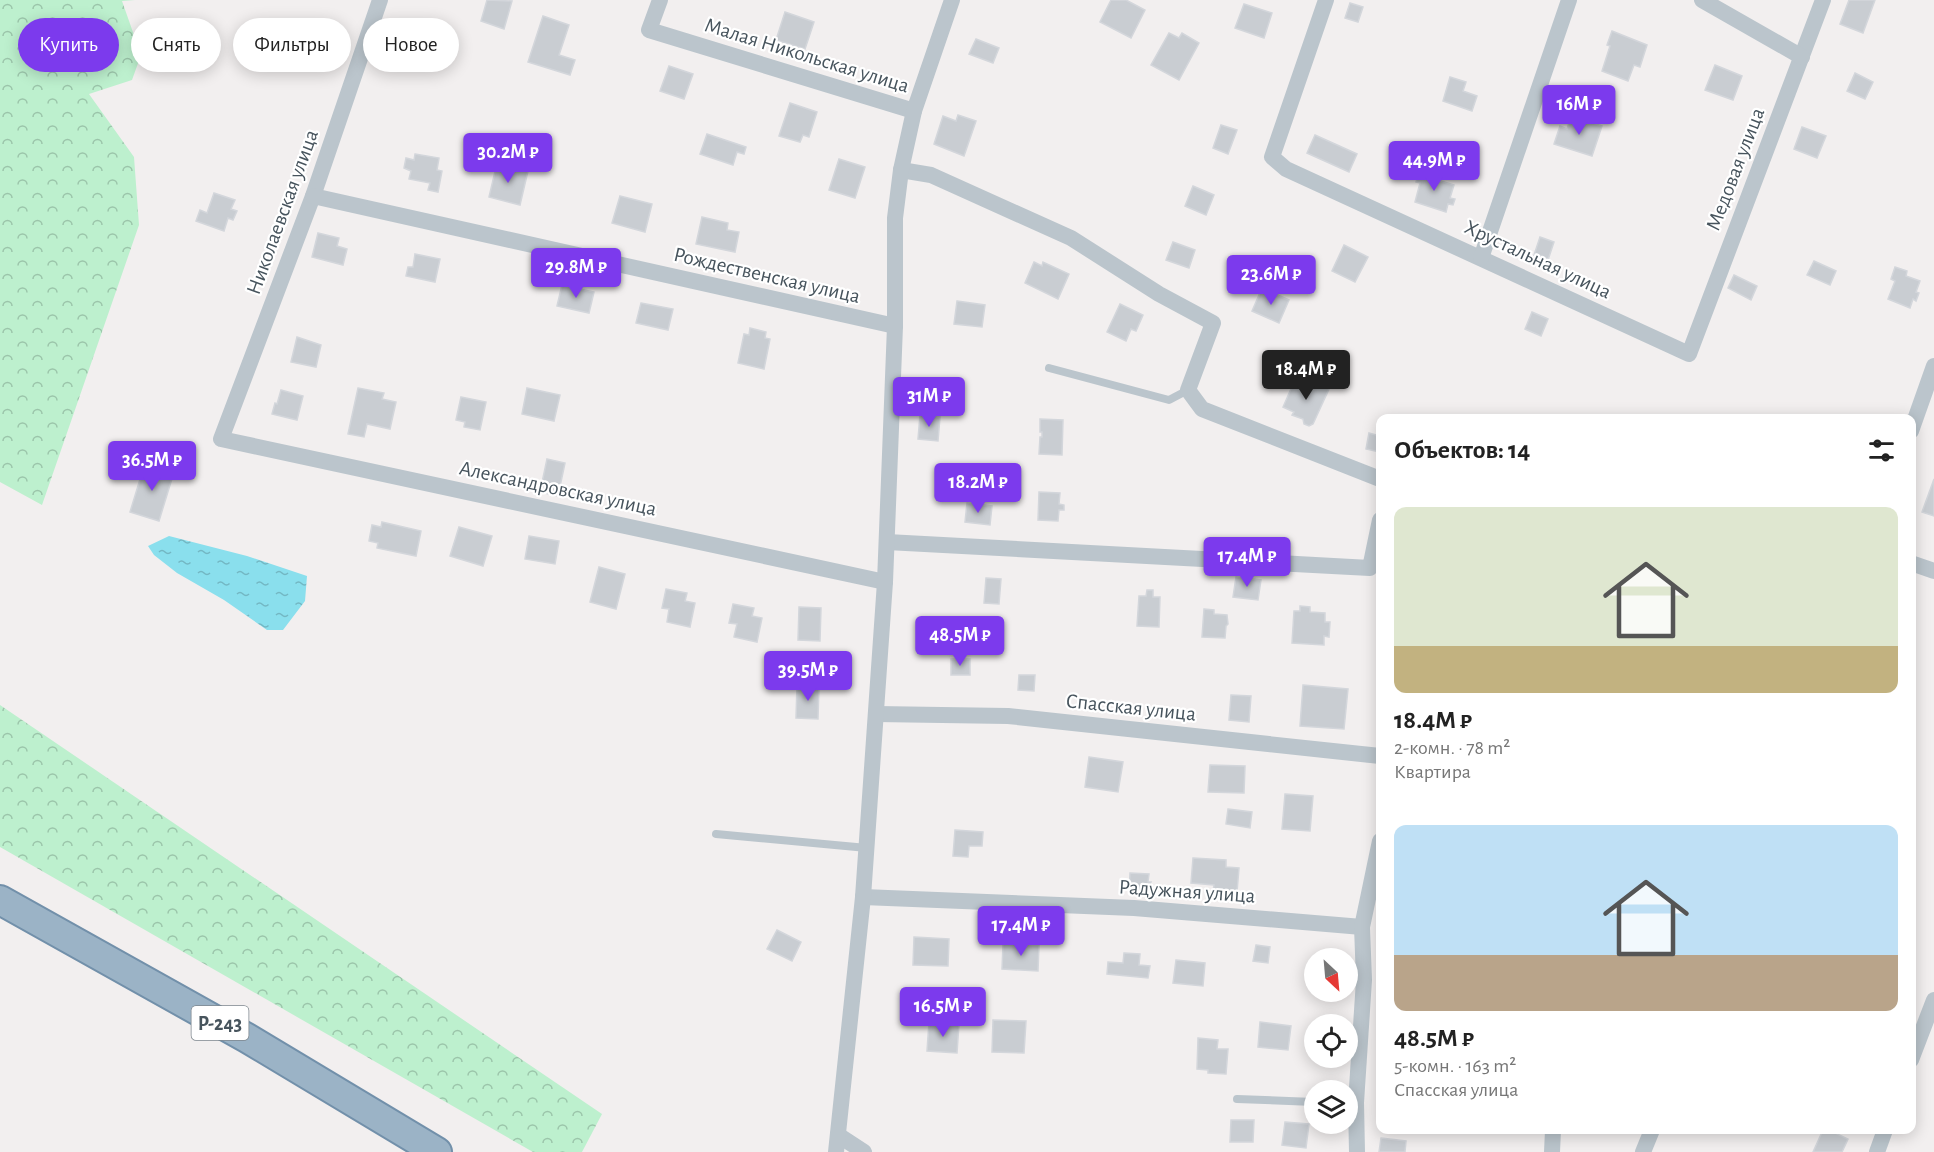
<!DOCTYPE html>
<html lang="ru">
<meta charset="utf-8">
<style>
body{margin:0;font-family:"Alegreya Sans",sans-serif;background:#f2f2f2;color:#222;height:100vh;display:flex;flex-direction:column;font-size:22px;white-space:nowrap}
*{box-sizing:border-box;margin:0}
p{font-size:20px;color:#767676}
.icon{flex:none;width:33px;height:33px;fill:none;stroke:currentColor;stroke-width:2;stroke-linecap:round;stroke-linejoin:round}
.map{position:relative;flex:1;overflow:hidden}
.details{position:absolute;left:1376px;top:414px;width:540px;height:720px;display:flex;flex-direction:column;background:#fff;border-radius:12px;box-shadow:0 3px 15px #0003}
.details>*{flex:none}
.hud{position:absolute;left:18px;top:18px;width:570px;height:54px;display:flex;gap:12px}
.needle{width:39px;rotate:154deg}
.tools{position:absolute;left:1304px;top:948px;display:grid;gap:12px}
.tools a{display:grid;place-items:center;width:54px;height:54px;border-radius:50%;background:#fff;box-shadow:0 3px 15px #0003;font-size:30px}
.price{position:absolute;translate:-50% -51px;padding:0 14px;border-radius:6px;background:#7c3aed;color:#fff;font-size:20px;line-height:39px;filter:drop-shadow(0 2px 3px #0008)}
.price::after{content:'';position:absolute;left:50%;top:36px;width:18px;height:14px;margin-left:-9px;background:inherit;clip-path:polygon(0 0,100% 0,50% 100%)}
.price.active{background:#222;color:#fff}
ul{padding:0;list-style:none}
li{display:grid;align-content:center;gap:12px;height:318px;padding:0 18px}
li span{display:grid;place-items:center;height:186px;border-radius:12px;color:#555}
li>.icon{margin-inline-start:auto}
span .icon{width:108px;height:108px;fill:#fffc;stroke-width:1}
li b{font-size:26px}
h2{display:flex;justify-content:space-between;align-items:center;height:72px;padding:0 18px;font-size:26px}
.chip{padding:0 21px;border-radius:27px;background:#fff;box-shadow:0 3px 15px #0003;font-size:21px;line-height:54px}
.chip.active{background:#7c3aed;color:#fff}
.map>svg:first-child{display:block}
.forest{fill:url(#forest-crowns)}
.water{fill:url(#water-ripples)}
.building{fill:#c9cdd2;stroke:#d3d6db;stroke-width:1.5}
.lines{fill:none;stroke-linecap:round;stroke-linejoin:round}
.trunk-casing{stroke:#7290aa;stroke-width:32}
.service{stroke:#bbc5cc;stroke-width:8}
.minor{stroke:#bbc5cc;stroke-width:16}
.trunk{stroke:#9bb3c6;stroke-width:28}
.labels{text-anchor:middle;stroke-width:4.5;stroke-linejoin:round;paint-order:stroke}
.shield{fill:#fff;stroke:#7e878e;stroke-width:1.5}
.shield-label{font-size:20px;font-weight:bold;fill:#47545d}
.street-label{font-size:21px;fill:#47545d;stroke:#fff}
</style>
<div class="map">
<svg width="1934" height="1152" viewBox="0 0 1934 1152">
<defs>
<pattern id="forest-crowns" width="20" height="18" patternUnits="userSpaceOnUse" patternTransform="scale(1.5)"><rect width="20" height="18" fill="#bdf0ce"/><path d="M2 6a3 3 0 1 1 6 0M12 15a3 3 0 1 1 6 0" fill="none" stroke="#9bc5aa"/></pattern>
<pattern id="water-ripples" width="26" height="14" patternUnits="userSpaceOnUse" patternTransform="scale(1.5)"><rect width="26" height="14" fill="#8adfed"/><path d="M2 4q2-2 4 0t4 0M15 11q2-2 4 0t4 0" fill="none" stroke="#73b7c3"/></pattern>
</defs>
<rect width="100%" height="100%" fill="#f2efef"/>
<!-- forest -->
<g class="forest">
<polygon points="0,0 135,0 122,1 141,55 132,80 89,94 134,157 139,225 42,505 0,482"/>
<polygon points="0,705 602,1114 582,1152 533,1152 0,847"/>
</g>
<!-- water -->
<polygon class="water" points="169,536 247,556 307,576 305,601 283,630 267,630 224,600 177,573 154,555 148,546"/>
<!-- building -->
<g class="building">
<polygon points="487,0 512,1 504,29 481,21"/>
<polygon points="1111,0 1126,0 1145,10 1131,38 1100,22"/>
<polygon points="1849,0 1875,0 1863,33 1840,24"/>
<polygon points="1350,3 1363,7 1358,22 1345,18"/>
<polygon points="1244,4 1272,13 1264,38 1235,28"/>
<polygon points="785,12 814,22 805,49 776,40"/>
<polygon points="543,16 569,25 559,55 575,60 570,75 528,62"/>
<polygon points="1612,31 1647,45 1640,67 1634,65 1628,81 1602,71 1610,46 1607,45"/>
<polygon points="1169,33 1179,38 1182,33 1199,43 1179,80 1151,65"/>
<polygon points="976,39 999,48 993,63 969,54"/>
<polygon points="1715,65 1742,76 1733,100 1705,90"/>
<polygon points="669,66 693,74 684,99 660,91"/>
<polygon points="1855,73 1873,82 1865,99 1847,91"/>
<polygon points="1450,77 1466,82 1463,91 1477,96 1472,111 1443,101"/>
<polygon points="790,103 817,112 809,137 803,135 800,142 779,136"/>
<polygon points="958,115 976,121 964,156 934,144 943,116 956,121"/>
<polygon points="1571,116 1602,126 1592,156 1554,144 1560,126 1567,129"/>
<polygon points="1221,125 1237,130 1228,154 1213,148"/>
<polygon points="1802,127 1826,136 1817,158 1794,149"/>
<polygon points="707,134 746,147 744,154 737,152 733,165 700,154"/>
<polygon points="1315,135 1357,154 1349,172 1307,153"/>
<polygon points="415,154 439,158 437,170 442,171 438,192 428,190 430,183 409,179 411,171 404,168 406,158 414,160"/>
<polygon points="839,159 865,167 855,198 829,190"/>
<polygon points="497,163 528,171 520,205 489,197"/>
<polygon points="1420,170 1432,174 1431,178 1454,185 1450,198 1455,199 1453,205 1448,204 1446,212 1415,202 1420,183 1416,182"/>
<polygon points="1193,186 1214,195 1206,215 1185,206"/>
<polygon points="214,193 235,200 231,209 237,211 233,220 228,218 224,231 196,221 200,210 207,213"/>
<polygon points="620,196 652,204 645,232 612,223"/>
<polygon points="702,217 728,223 727,230 739,232 735,252 696,244"/>
<polygon points="318,233 339,238 337,246 347,249 343,265 312,257"/>
<polygon points="1540,237 1554,242 1547,263 1533,258"/>
<polygon points="1173,242 1195,250 1189,268 1166,260"/>
<polygon points="1344,245 1368,257 1355,282 1332,271"/>
<polygon points="415,254 440,259 435,282 406,276 408,267 413,267"/>
<polygon points="1814,261 1836,271 1830,285 1807,275"/>
<polygon points="1034,262 1042,266 1043,262 1069,274 1058,299 1025,283"/>
<polygon points="1895,267 1907,271 1906,276 1920,281 1916,292 1919,293 1916,301 1913,299 1910,308 1888,299 1895,281 1891,279"/>
<polygon points="1734,275 1757,286 1751,300 1728,288"/>
<polygon points="562,285 594,292 589,313 557,306"/>
<polygon points="1262,288 1289,300 1279,323 1252,311"/>
<polygon points="957,301 985,305 982,327 954,324"/>
<polygon points="641,303 673,309 668,330 636,323"/>
<polygon points="1120,304 1143,315 1136,331 1131,329 1126,341 1107,332"/>
<polygon points="1532,312 1548,319 1541,336 1525,329"/>
<polygon points="750,328 766,332 765,338 770,339 764,369 738,363 744,334 749,335"/>
<polygon points="297,337 321,345 316,367 291,362"/>
<polygon points="1308,379 1329,389 1313,424 1309,426 1304,424 1303,419 1292,415 1294,412 1283,407 1294,382 1305,387"/>
<polygon points="358,388 384,393 382,399 396,402 390,429 367,424 364,437 348,434"/>
<polygon points="527,388 560,395 554,421 522,414"/>
<polygon points="281,390 303,396 297,420 272,414 275,403 277,404"/>
<polygon points="461,397 486,402 480,430 464,427 465,422 456,420"/>
<polygon points="920,415 940,417 938,441 918,439"/>
<polygon points="1040,419 1063,420 1062,455 1039,454 1040,437 1042,437 1042,432 1040,432"/>
<polygon points="1369,433 1380,436 1380,452 1366,449"/>
<polygon points="547,459 565,463 558,496 540,492"/>
<polygon points="145,463 174,472 159,521 130,512"/>
<polygon points="1934,479 1934,516 1922,512"/>
<polygon points="1039,492 1060,493 1059,504 1064,505 1064,510 1059,510 1058,521 1038,520"/>
<polygon points="967,503 992,506 990,525 965,522"/>
<polygon points="382,522 421,531 416,556 377,548 378,543 369,541 372,525 381,527"/>
<polygon points="459,527 492,536 483,566 450,556"/>
<polygon points="529,536 559,541 555,564 525,559"/>
<polygon points="599,567 625,574 616,609 590,602"/>
<polygon points="1236,577 1261,580 1258,600 1233,597"/>
<polygon points="986,578 1001,579 999,604 984,603"/>
<polygon points="666,589 687,593 685,601 695,603 690,627 667,622 669,609 662,608"/>
<polygon points="1147,590 1153,590 1153,597 1160,597 1159,627 1137,626 1139,596 1146,596"/>
<polygon points="733,604 754,608 752,616 762,618 757,642 734,637 737,624 729,623"/>
<polygon points="1300,606 1310,607 1310,612 1325,613 1325,622 1330,622 1329,637 1324,636 1324,645 1292,643 1294,611 1300,611"/>
<polygon points="799,607 821,608 820,641 798,640"/>
<polygon points="1204,609 1214,610 1214,614 1227,615 1228,624 1226,626 1225,638 1202,637"/>
<rect x="951" y="659" width="19" height="16"/>
<polygon points="1019,675 1035,675 1034,691 1018,690"/>
<polygon points="797,685 819,686 818,719 796,718"/>
<polygon points="1303,685 1348,689 1344,729 1300,726"/>
<polygon points="1231,695 1251,696 1249,722 1229,720"/>
<polygon points="1089,757 1123,762 1118,792 1085,787"/>
<polygon points="1210,765 1245,766 1244,793 1208,792"/>
<polygon points="1285,794 1313,796 1310,831 1282,829"/>
<polygon points="1228,809 1252,812 1250,828 1226,824"/>
<polygon points="955,830 983,832 982,846 969,846 968,857 953,856"/>
<polygon points="1193,858 1226,860 1226,867 1239,868 1237,892 1213,891 1214,885 1191,883"/>
<polygon points="1130,873 1149,874 1148,882 1151,882 1150,884 1148,884 1148,894 1129,893"/>
<polygon points="777,930 801,942 792,961 767,949"/>
<polygon points="914,937 949,939 948,966 913,965"/>
<polygon points="1003,944 1039,945 1038,971 1002,969"/>
<polygon points="1256,945 1270,947 1268,963 1253,961"/>
<polygon points="1124,953 1140,954 1139,965 1150,966 1148,978 1107,974 1108,962 1123,963"/>
<polygon points="1176,960 1205,963 1203,986 1173,983"/>
<polygon points="993,1020 1026,1021 1024,1053 992,1052"/>
<polygon points="929,1022 959,1024 957,1053 927,1051"/>
<polygon points="1260,1022 1291,1026 1288,1050 1258,1047"/>
<polygon points="1198,1038 1218,1040 1217,1049 1228,1049 1226,1074 1208,1073 1208,1070 1197,1069"/>
<polygon points="1231,1120 1254,1120 1253,1142 1230,1142"/>
<polygon points="1285,1122 1309,1124 1306,1148 1282,1145"/>
<polygon points="1823,1130 1829,1130 1848,1139 1842,1152 1813,1152"/>
<polygon points="1381,1138 1406,1141 1405,1152 1379,1152"/>
</g>
<g class="lines">
<!-- trunk casing -->
<g class="trunk-casing">
<polyline id="trunk" points="0,900 247,1038 437,1152"/>
</g>
<!-- service -->
<g class="service">
<polyline points="1049,368 1169,400 1188,390"/>
<polyline points="716,834 867,848"/>
<polyline points="1237,1099 1314,1102"/>
</g>
<!-- minor -->
<g class="minor">
<polyline points="380,0 313,196 221,439 885,582"/>
<polyline points="660,0 649,30 914,111"/>
<polyline points="1326,0 1272,157 1286,169 1689,354 1823,0"/>
<polyline points="1702,0 1802,57"/>
<polyline points="901,170 931,175 1071,238 1159,294 1213,323 1188,390 1202,409 1380,479"/>
<polyline points="313,196 895,326"/>
<polyline points="1481,258 1569,0"/>
<polyline points="1911,431 1934,366"/>
<polyline points="887,542 1370,568 1380,520"/>
<polyline points="1911,563 1934,571"/>
<polyline points="876,714 1008,716 1380,756"/>
<polyline points="863,897 1134,908 1362,927"/>
<polyline points="1911,1060 1934,1000"/>
<polyline points="838,1135 864,1152"/>
<polyline points="836,1152 863,897 885,582 895,326 895,218 901,170 914,111 952,0"/>
<polyline points="1357,1152 1356,1103 1364,980 1362,927 1380,841"/>
<polyline points="1552,1152 1553,1130"/>
<polyline points="1643,1152 1652,1130"/>
<polyline points="1877,1152 1885,1130"/>
</g>
<!-- trunk -->
<use href="#trunk" class="trunk"/>
</g>
<g class="labels">
<!-- shield labels -->
<rect class="shield" x="191.5" y="1006" width="57" height="34" rx="4.5"/>
<g class="shield-label">
<text x="220" y="1030">Р-243</text>
</g>
<!-- street labels -->
<g class="street-label">
<text transform="translate(807 55) rotate(17)" y="7">Малая Никольская улица</text>
<text transform="translate(1735 169) rotate(-69)" y="7">Медовая улица</text>
<text transform="translate(282 212) rotate(-70)" y="7">Николаевская улица</text>
<text transform="translate(1538 259) rotate(25)" y="7">Хрустальная улица</text>
<text transform="translate(767 275) rotate(13)" y="7">Рождественская улица</text>
<text transform="translate(558 488) rotate(12)" y="7">Александровская улица</text>
<text transform="translate(1131 707) rotate(6)" y="7">Спасская улица</text>
<text transform="translate(1187 891) rotate(4)" y="7">Радужная улица</text>
</g>
</g>
</svg>
<div class="tools">
<a><svg class="needle" viewBox="-14 -14 28 28"><path d="M0-13l5 13h-10z" fill="#e53935"/><path d="M0 13l5-13h-10z" fill="#767676"/></svg></a>
<a><svg class="icon" aria-label="locate" viewBox="0 0 24 24"><circle cx="12" cy="12" r="6"/><path d="M12 2v4M12 18v4M2 12h4M18 12h4"/></svg></a>
<a><svg class="icon" aria-label="layers" viewBox="0 0 24 24"><path d="M12 4l9 5-9 5-9-5zM3 14l9 5 9-5"/></svg></a>
</div>
<b class="price" style="left:1579px;top:136px">16M ₽</b>
<b class="price" style="left:508px;top:184px">30.2M ₽</b>
<b class="price" style="left:1434px;top:192px">44.9M ₽</b>
<b class="price" style="left:576px;top:299px">29.8M ₽</b>
<b class="price" style="left:1271px;top:306px">23.6M ₽</b>
<b class="price active" style="left:1306px;top:401px">18.4M ₽</b>
<b class="price" style="left:929px;top:428px">31M ₽</b>
<b class="price" style="left:152px;top:492px">36.5M ₽</b>
<b class="price" style="left:978px;top:514px">18.2M ₽</b>
<b class="price" style="left:1247px;top:588px">17.4M ₽</b>
<b class="price" style="left:960px;top:667px">48.5M ₽</b>
<b class="price" style="left:808px;top:702px">39.5M ₽</b>
<b class="price" style="left:1021px;top:957px">17.4M ₽</b>
<b class="price" style="left:943px;top:1038px">16.5M ₽</b>
<div class="hud">
<a class="chip active">Купить</a>
<a class="chip">Снять</a>
<a class="chip">Фильтры</a>
<a class="chip">Новое</a>
</div>
<section class="details">
<h2>Объектов: 14<svg class="icon" aria-label="filters" viewBox="0 0 24 24"><path d="M4 7h16M4 17h16"/><circle cx="9" cy="7" r="2"/><circle cx="15" cy="17" r="2"/></svg></h2>
<ul>
<li><span style="background:linear-gradient(#dfe7d0 75%,#c2b280 0)"><svg class="icon" aria-label="home" viewBox="0 0 24 24"><path d="M3 11l9-7 9 7M6 9v11h12V9"/></svg></span><div><b>18.4M ₽</b><p>2-комн. · 78 m²</p><p>Квартира</p></div></li>
<li><span style="background:linear-gradient(#bfe0f5 70%,#b9a48a 0)"><svg class="icon" aria-label="home" viewBox="0 0 24 24"><path d="M3 11l9-7 9 7M6 9v11h12V9"/></svg></span><div><b>48.5M ₽</b><p>5-комн. · 163 m²</p><p>Спасская улица</p></div></li>
</ul>
</section>
</div>
